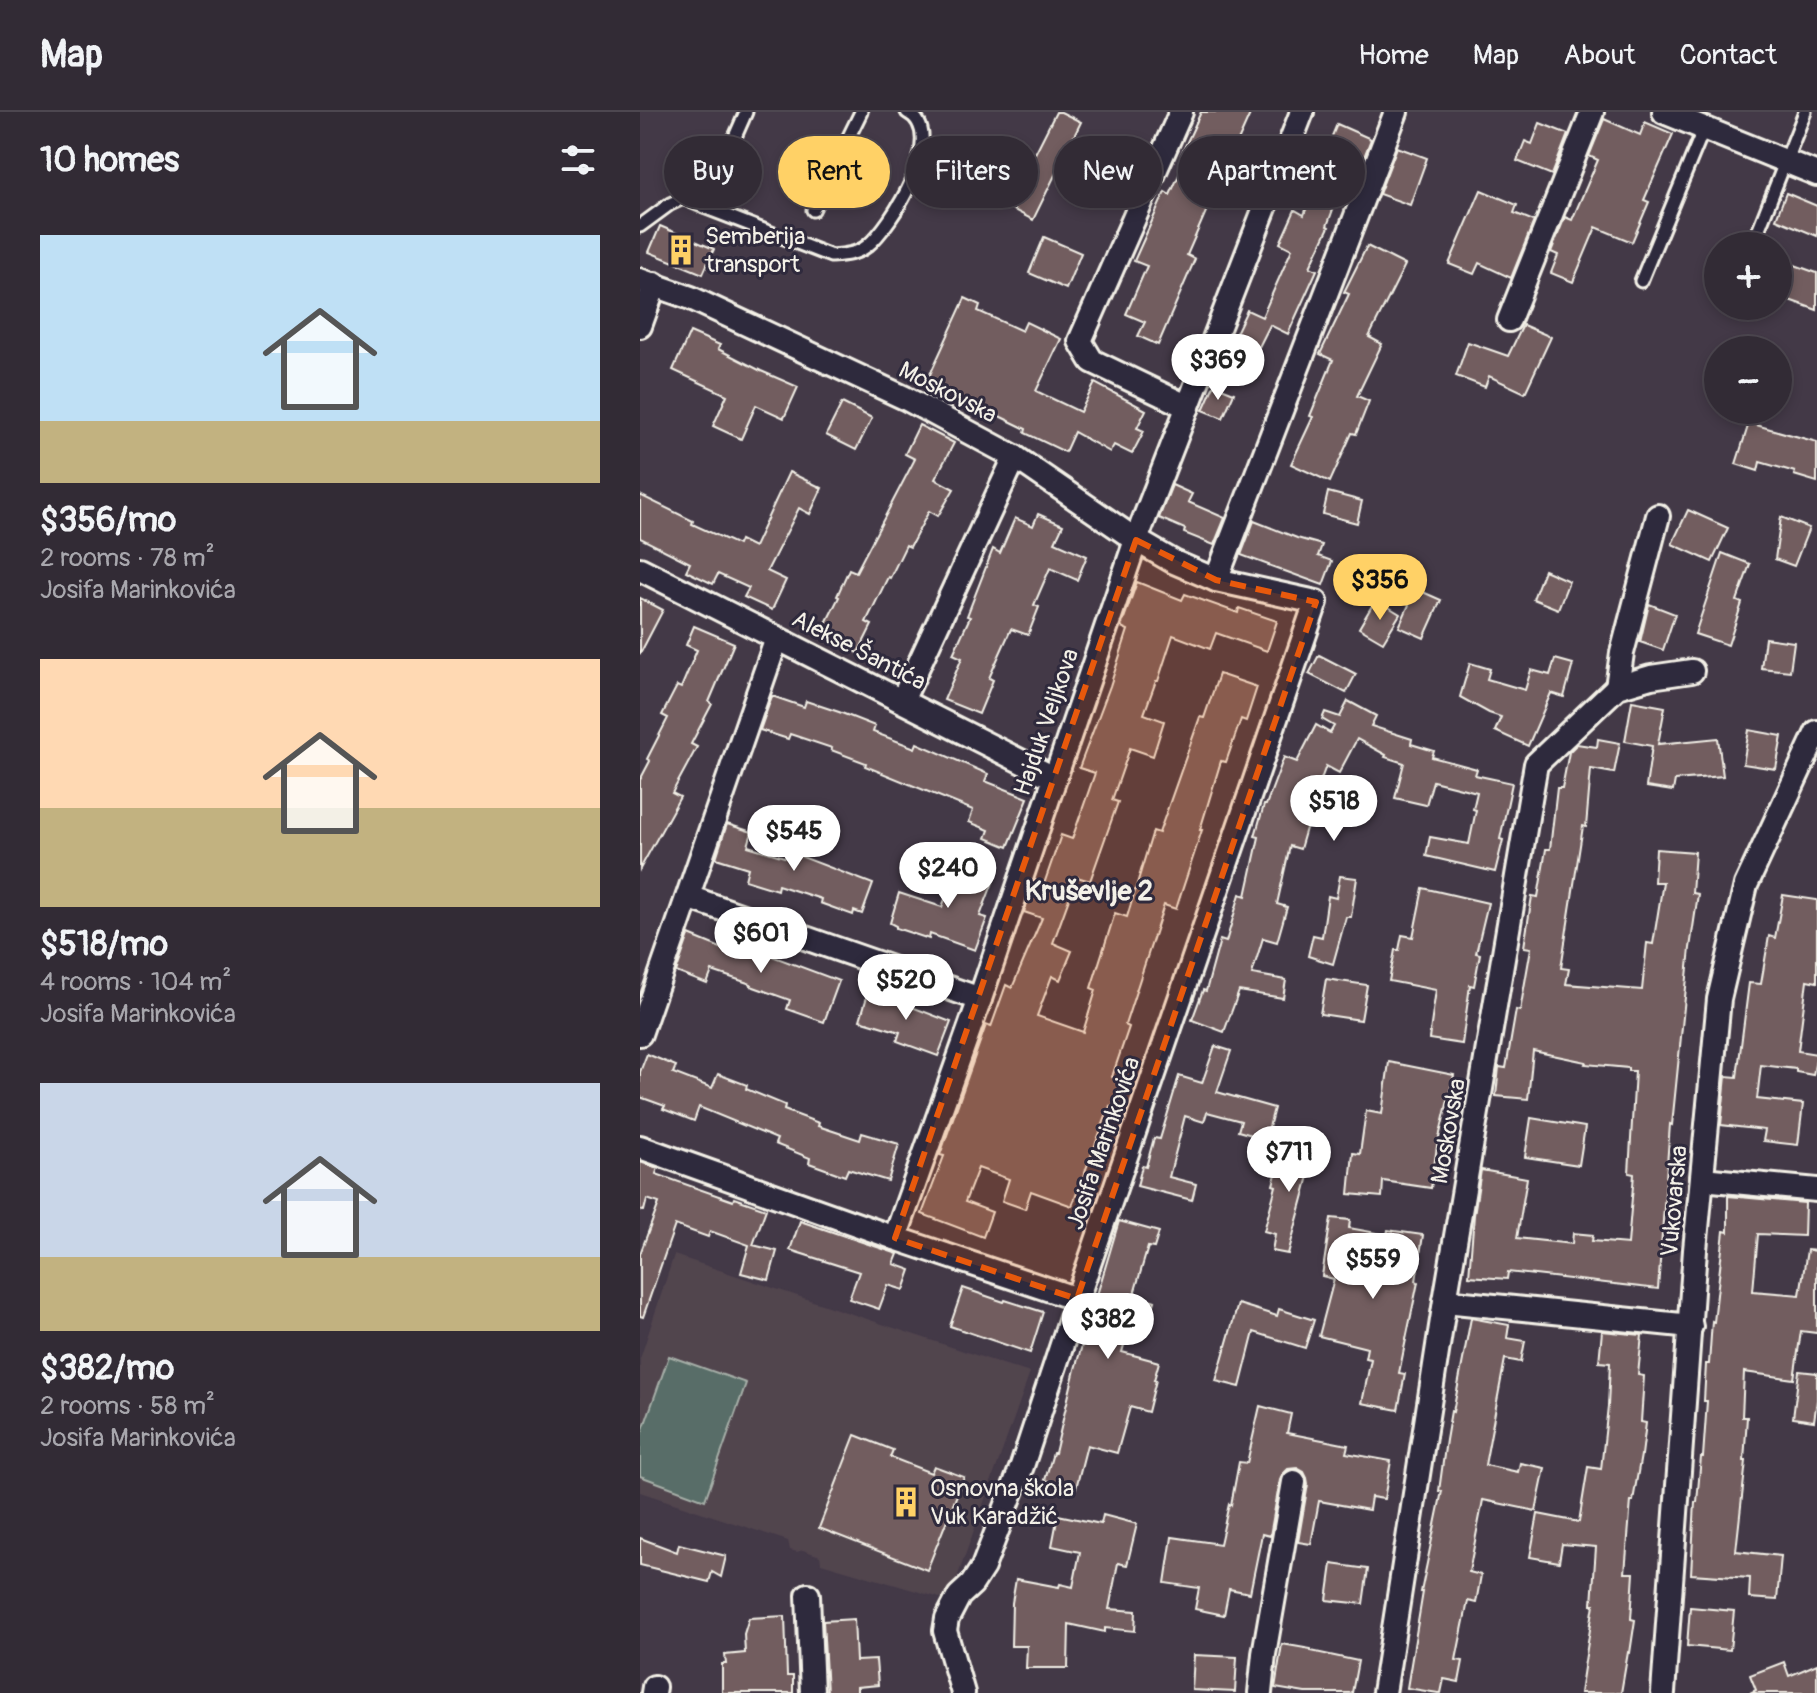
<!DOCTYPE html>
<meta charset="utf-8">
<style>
body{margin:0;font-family:Pangolin,sans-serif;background:#3a333d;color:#f1f3f6;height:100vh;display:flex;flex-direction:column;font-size:30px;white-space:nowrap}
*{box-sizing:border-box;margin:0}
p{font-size:26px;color:#a8a7ad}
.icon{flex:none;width:44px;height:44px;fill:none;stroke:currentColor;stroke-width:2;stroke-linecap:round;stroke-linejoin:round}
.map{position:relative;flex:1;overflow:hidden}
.sheet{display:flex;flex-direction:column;background:#322b35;width:640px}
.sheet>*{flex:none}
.hud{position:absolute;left:24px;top:24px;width:760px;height:72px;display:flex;gap:16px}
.controls{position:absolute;left:1064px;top:120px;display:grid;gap:16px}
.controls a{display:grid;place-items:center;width:88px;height:88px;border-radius:50%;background:#322b35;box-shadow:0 4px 12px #0003,0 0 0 2px #4d4750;font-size:40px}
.price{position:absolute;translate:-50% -68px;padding:0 18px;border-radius:28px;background:#fff;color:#222;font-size:26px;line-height:52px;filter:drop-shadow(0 2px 4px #0008)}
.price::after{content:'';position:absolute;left:50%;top:48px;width:24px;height:18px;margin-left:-12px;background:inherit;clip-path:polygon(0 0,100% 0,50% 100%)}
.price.active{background:#ffd166;color:#111}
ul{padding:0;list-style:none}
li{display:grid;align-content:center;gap:16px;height:424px;padding:0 40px}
li span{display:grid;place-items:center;height:248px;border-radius:0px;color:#555}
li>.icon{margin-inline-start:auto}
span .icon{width:144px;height:144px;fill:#fffc;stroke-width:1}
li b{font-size:34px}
h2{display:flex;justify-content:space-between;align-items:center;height:96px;padding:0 40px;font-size:34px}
.chip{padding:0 28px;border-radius:36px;background:#322b35;box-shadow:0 4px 12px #0003,0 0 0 2px #4d4750;font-size:28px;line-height:72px}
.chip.active{background:#ffd166;color:#111}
header{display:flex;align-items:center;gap:48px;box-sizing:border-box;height:112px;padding:0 40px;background:#322b35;border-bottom:2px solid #4d4750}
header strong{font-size:38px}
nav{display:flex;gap:44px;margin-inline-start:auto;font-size:28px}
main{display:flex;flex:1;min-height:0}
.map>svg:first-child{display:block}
.built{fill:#51444e}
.green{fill:#596d67;stroke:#a6afa8;stroke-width:2}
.building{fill:#725d5f;stroke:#f4f1e8;stroke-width:2}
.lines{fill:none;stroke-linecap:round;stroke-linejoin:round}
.lane-casing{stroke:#f4f1e8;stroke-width:17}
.street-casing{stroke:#f4f1e8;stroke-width:28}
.lane{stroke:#2f2a3d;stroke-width:11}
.street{stroke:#2f2a3d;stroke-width:22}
.marked{fill:#e8590c;fill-opacity:0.2;stroke:#e8590c;stroke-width:6;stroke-dasharray:16 10;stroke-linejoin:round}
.labels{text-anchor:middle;stroke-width:6;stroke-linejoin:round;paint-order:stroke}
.poi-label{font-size:24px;fill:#f4f1e8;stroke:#2f2a3d;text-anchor:start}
.street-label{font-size:24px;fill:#f4f1e8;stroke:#2f2a3d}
.quarter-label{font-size:28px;font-weight:bold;fill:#f4f1e8;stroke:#2f2a3d}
</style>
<header>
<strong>Map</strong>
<nav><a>Home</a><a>Map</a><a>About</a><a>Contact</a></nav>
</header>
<main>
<section class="sheet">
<h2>10 homes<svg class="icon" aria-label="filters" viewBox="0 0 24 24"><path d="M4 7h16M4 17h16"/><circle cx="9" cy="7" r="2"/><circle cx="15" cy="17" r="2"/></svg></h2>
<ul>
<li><span style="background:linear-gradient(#bfe0f5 75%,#c2b280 0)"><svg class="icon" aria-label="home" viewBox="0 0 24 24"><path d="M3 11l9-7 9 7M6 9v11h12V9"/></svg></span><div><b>$356/mo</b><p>2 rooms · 78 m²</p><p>Josifa Marinkovića</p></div></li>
<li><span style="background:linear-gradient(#ffd9b3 60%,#c2b280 0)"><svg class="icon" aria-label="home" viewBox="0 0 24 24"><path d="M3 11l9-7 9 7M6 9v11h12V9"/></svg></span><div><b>$518/mo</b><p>4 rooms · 104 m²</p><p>Josifa Marinkovića</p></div></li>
<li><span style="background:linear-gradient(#c9d6e8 70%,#c2b280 0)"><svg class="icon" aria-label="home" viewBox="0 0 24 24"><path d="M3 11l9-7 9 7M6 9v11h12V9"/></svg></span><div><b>$382/mo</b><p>2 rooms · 58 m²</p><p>Josifa Marinkovića</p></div></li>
</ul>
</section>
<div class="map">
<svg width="1177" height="1581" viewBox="0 0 1177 1581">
<rect width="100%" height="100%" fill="#433947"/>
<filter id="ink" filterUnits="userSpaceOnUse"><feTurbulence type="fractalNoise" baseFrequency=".0125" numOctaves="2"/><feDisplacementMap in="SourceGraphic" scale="16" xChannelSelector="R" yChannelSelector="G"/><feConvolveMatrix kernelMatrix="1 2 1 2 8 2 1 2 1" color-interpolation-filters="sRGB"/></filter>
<g filter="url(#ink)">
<!-- built -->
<polygon class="built" points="34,1143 390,1261 312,1480 300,1486 181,1451 180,1444 163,1438 157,1440 150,1438 148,1429 0,1380 0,1247"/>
<!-- green -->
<polygon class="green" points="29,1244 106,1271 65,1388 0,1364 0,1326"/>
<!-- building -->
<g class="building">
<polygon points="416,0 421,0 441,10 393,108 368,95"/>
<polygon points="561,0 611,0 585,58 589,60 579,81 575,79 547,143 555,147 518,233 498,224 505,210 486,202 507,154 494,149 525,80 530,83 547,45 541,43"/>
<polygon points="964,7 1000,23 1005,10 1033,22 1004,88 1009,90 992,130 956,115 933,170 911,161 918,143 911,140 925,105 932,108 958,48 949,44"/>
<polygon points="900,11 928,22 912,63 877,49 885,29 892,32"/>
<polygon points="697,12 731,27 717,63 707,59 687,114 689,115 670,155 677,158 648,222 630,213 619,235 595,223 607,198 622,205 652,137 640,131 655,98 664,103 684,49 682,48"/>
<polygon points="757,35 787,46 770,93 739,82"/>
<polygon points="841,78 877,93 874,101 894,109 871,166 839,151 834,162 809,152"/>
<polygon points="1146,81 1177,94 1177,124 1136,107"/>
<polygon points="20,114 74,137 63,162 9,140"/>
<polygon points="404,125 441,141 426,177 389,161"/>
<polygon points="727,134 765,153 729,225 742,232 717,284 729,289 716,322 712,321 690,370 651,352 673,305 670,304 693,248 680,242 709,182 704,180"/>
<polygon points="1138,147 1177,161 1177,198 1138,184"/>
<polygon points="325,186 340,193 338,199 382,219 386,210 421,227 396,279 440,300 455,271 506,298 497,316 504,319 492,342 474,333 470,340 434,320 425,340 385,321 386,317 287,269"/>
<polygon points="883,213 911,225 885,281 849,264 845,275 816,264 828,230 868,244"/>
<polygon points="50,220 80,233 78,237 121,259 158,275 144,306 116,293 101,327 73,314 87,283 33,258"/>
<polygon points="574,273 594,281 583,306 563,298"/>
<polygon points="202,291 232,306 216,338 186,323"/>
<polygon points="1109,311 1177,330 1177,370 1154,363 1155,360 1120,350 1118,359 1096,352"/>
<polygon points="279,313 314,331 295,367 314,377 298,404 289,399 270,435 266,433 250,466 248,465 226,510 232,513 218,541 181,521 199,485 197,484 209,457 216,460 275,347 265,342"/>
<polygon points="149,360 182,376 170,402 159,396 127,459 146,468 132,498 104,485 109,476 78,462 73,472 46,459 50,451 0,426 0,383 53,409 52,412 98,433 100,428 114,435"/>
<polygon points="532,373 552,382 548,390 585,406 574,433 544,421 545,417 519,406"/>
<polygon points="688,380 722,389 717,411 683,402"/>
<polygon points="1048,398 1088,416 1072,450 1032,432"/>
<polygon points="398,402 423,413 415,430 447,444 437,468 410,456 394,493 399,495 388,523 371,517 349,566 353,568 339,602 304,588 322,546 313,542 330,505 327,504 353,437 360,441 375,406 393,414"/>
<polygon points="1141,405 1169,416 1154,454 1135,447"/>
<polygon points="614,409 657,426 682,433 678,444 692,449 683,473 601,443"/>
<polygon points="1082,441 1110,452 1097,489 1102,491 1088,533 1055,522"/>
<polygon points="904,458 929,469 918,497 893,487"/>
<polygon points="497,470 542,488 545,482 598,501 599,496 637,509 627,539 576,521 570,537 533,523 518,569 516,569 504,602 524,609 513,644 490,636 472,688 478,690 450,769 437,765 413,831 432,839 420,868 412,864 397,904 443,920 456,878 451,876 475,801 487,805 513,719 519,721 560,605 564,606 579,562 617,575 606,609 601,607 586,650 581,649 560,718 562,718 536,797 524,793 485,913 489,915 472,965 487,972 476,997 470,994 432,1094 391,1079 385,1097 362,1089 369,1067 338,1056 325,1090 352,1100 343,1125 282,1102 304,1044 300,1043 346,913 351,915 366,873 372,876 402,806 384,800 395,768 404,772 421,723 432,727 455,661 439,656 470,574 488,518 481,515"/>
<polygon points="776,477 801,488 784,526 759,515"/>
<polygon points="0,486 23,498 0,542"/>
<polygon points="742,491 760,502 743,530 719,516 733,492 739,496"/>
<polygon points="1009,492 1035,502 1023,538 1000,530"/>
<polygon points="54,514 94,531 69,590 72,592 51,632 57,635 32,681 40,685 0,757 0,668 10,649 7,647 28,606 22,603 37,574 41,576 57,538 46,533"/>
<polygon points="1125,526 1154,530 1150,559 1121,556"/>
<polygon points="679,543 716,562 706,581 669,562"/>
<polygon points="915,547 933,552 924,585 911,581 888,634 855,619 861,605 849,601 820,585 830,551 850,557 847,567 885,578 891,558 910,563"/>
<polygon points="132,584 164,595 166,589 199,600 235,614 233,620 275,636 277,631 348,662 345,669 388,686 368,735 346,726 349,718 329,710 333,698 225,654 226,651 191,638 192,636 150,622 148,627 120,618"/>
<polygon points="708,589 736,604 731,614 772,627 771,632 794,639 792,645 837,657 835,663 872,671 860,727 863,728 855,760 786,744 790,725 829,732 836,698 833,697 837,680 793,669 786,693 755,686 764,651 745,645 746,643 717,627 699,661 686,654 667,705 669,706 660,737 650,734 637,792 647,795 637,830 623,826 612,862 646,868 643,886 599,879 584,920 552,908 563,878 566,879 580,828 586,830 600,782 606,784 619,725 615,724 624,693 626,693 644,645 657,650 676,613 690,621 694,614 682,607 685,600 700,605"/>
<polygon points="992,589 1025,595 1018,632 1078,626 1083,664 1035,668 1033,679 1006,675 1012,634 985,629"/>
<polygon points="1109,618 1142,624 1136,657 1103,652"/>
<polygon points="958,627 980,631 974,661 951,657 946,715 943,714 921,856 929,857 926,872 1002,878 1007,831 1013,832 1023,770 1014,770 1016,737 1055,740 1052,781 1058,782 1050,836 1032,1013 1030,1012 1018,1177 868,1160 867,1167 829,1164 834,1103 841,1058 887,1066 877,1126 932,1132 933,1121 953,1123 952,1129 988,1132 994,1062 989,1061 995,959 988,959 988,956 945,952 946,950 893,939 888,987 856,984 859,955 866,956 876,898 880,899 891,836 884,835 892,784 898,785 906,737 910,737 917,676 922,676 929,640 937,632 957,635"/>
<polygon points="87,712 112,720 108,734 154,748 155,742 233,772 222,802 214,799 213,803 180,791 181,787 138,773 137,778 105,768 108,756 76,746"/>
<polygon points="320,748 341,756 337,764 353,770 340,804 347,806 335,838 290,822 289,827 256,816 256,814 250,811 259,781 302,795"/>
<polygon points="700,764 717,766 711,805 706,805 693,852 668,844 673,823 682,825 688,784 696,786"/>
<polygon points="783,776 848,791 836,841 840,842 834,874 830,873 822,932 789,927 796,878 749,869 755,838 759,838 762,823 773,825"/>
<polygon points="1143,783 1177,788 1177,870 1167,868 1158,939 1177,942 1173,963 1156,960 1156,957 1121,953 1117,987 1163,992 1158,1033 1123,1029 1125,1018 1081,1013 1086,964 1097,965 1109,871 1121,872 1129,824 1135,826"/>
<polygon points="49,823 83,837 86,827 199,869 184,910 147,897 150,888 111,874 111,872 72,859 67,872 36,860"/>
<polygon points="686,867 727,873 721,908 680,902"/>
<polygon points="229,878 265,889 264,892 311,910 298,944 257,929 260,920 220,908"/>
<polygon points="575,934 591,939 577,980 634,996 626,1027 598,1019 601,1009 567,1000 564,1010 545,1004 529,1065 556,1072 552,1088 497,1074 502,1054 506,1055 514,1026 520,1027 539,964 562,971"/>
<polygon points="7,942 36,954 33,961 72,976 78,962 107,973 106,977 145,993 144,998 179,1011 178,1014 220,1028 222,1021 259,1032 248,1069 208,1057 205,1064 169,1051 170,1046 135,1032 137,1027 59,995 54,1009 23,997 25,994 0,985 0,960"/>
<polygon points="749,950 814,963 797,1034 791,1076 743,1069 742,1085 709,1082 713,1041 720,1042 726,999 742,1002"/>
<polygon points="891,1006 945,1015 939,1053 885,1045"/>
<polygon points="645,1029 676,1038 648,1142 632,1139 635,1122 624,1119 636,1074 633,1073"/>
<polygon points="0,1050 18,1056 16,1062 93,1089 94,1086 126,1097 113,1133 137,1139 129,1168 101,1161 109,1133 70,1119 68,1125 35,1113 3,1205 0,1204 0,1142 19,1091 7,1087 4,1099 0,1098"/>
<polygon points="1088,1084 1165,1091 1164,1124 1118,1122 1113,1179 1160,1183 1167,1138 1177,1139 1177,1221 1161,1219 1154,1267 1104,1260 1102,1305 1107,1305 1104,1349 1106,1349 1096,1439 1141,1444 1137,1488 1109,1486 1110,1466 1051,1462 1055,1390 1057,1390 1061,1345 1063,1345 1067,1289 1064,1289 1066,1252 1069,1252 1072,1209 1074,1210 1084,1119 1088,1120"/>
<polygon points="691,1106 710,1108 709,1116 747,1123 748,1118 783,1123 776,1169 778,1170 759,1261 765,1262 758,1298 722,1291 731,1247 725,1246 727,1236 679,1224 694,1167 682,1164"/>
<polygon points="160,1109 258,1142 254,1152 271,1158 264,1178 248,1173 239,1197 209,1187 219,1160 150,1138"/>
<polygon points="479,1109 519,1120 514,1136 508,1135 494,1182 515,1189 508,1212 492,1207 482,1240 519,1250 514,1268 516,1268 508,1300 490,1295 477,1341 447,1333 436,1376 405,1368 413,1341 415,1341 435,1257"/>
<polygon points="323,1176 364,1190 365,1188 403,1200 390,1241 310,1214"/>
<polygon points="598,1192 637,1204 639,1197 674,1208 665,1236 614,1220 600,1275 576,1269"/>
<polygon points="831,1206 869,1213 867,1226 885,1229 881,1250 865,1247 845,1353 878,1360 880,1351 905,1356 896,1399 843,1388 829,1460 841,1463 836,1491 828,1489 816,1548 823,1549 819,1570 804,1567 801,1581 798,1581 767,1576 783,1480 781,1480 802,1379 799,1379 806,1328 811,1299 813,1300"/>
<polygon points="962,1219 1002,1223 998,1263 1004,1264 1001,1310 1006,1311 1002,1343 1001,1343 993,1389 991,1389 985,1461 994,1461 991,1507 995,1508 990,1541 988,1540 981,1581 940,1581 954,1492 952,1492 956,1435 922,1432 919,1450 890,1445 898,1402 939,1410 948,1355 961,1357 968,1294 970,1251 959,1250"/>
<polygon points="1159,1259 1177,1261 1177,1288 1174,1309 1153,1306"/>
<polygon points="620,1294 651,1302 647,1321 708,1333 706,1341 751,1349 744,1387 731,1385 729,1398 679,1389 671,1432 658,1430 668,1372 667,1366 664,1360 657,1356 648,1357 643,1362 640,1368 630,1424 622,1422 610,1481 589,1477 584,1503 555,1497 559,1476 525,1471 532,1425 580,1432 589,1392 591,1393 599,1350 607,1351"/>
<polygon points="215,1323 253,1338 250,1345 291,1361 294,1354 324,1365 287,1458 179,1416"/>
<polygon points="418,1403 461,1412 463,1403 497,1412 487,1453 478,1451 469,1497 496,1499 495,1519 465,1516 465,1520 429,1512 428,1556 386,1556 387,1534 371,1534 372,1491 376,1467 419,1475 420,1472 433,1475 440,1440 412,1434"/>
<polygon points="0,1426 37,1440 39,1432 86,1444 81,1465 72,1460 69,1470 0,1453"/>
<polygon points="692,1452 728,1457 723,1492 687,1488"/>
<polygon points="1050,1495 1094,1499 1090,1538 1047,1534"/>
<polygon points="145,1504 147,1564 153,1564 153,1581 82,1581 82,1552 86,1552 85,1543 105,1541 104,1522 109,1506"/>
<polygon points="214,1507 216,1549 236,1548 238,1573 217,1575 217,1581 187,1581 183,1509"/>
<polygon points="642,1532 671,1537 671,1539 718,1549 712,1581 665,1581 635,1576"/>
<polygon points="554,1543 597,1545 595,1580 552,1578"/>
<polygon points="1144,1550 1149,1564 1177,1552 1177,1581 1110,1581 1116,1578 1110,1563"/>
</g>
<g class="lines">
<!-- lane casing -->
<g class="lane-casing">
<g id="lane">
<path d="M64,95L191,144C204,143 217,142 227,134C251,115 310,21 267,0"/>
<polyline points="173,98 221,0"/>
<polyline points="0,114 30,92 43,86 64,95 106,0"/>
<polyline points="1116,124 1165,0"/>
<polyline points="1001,169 1064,16"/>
</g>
</g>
<!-- street casing -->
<g class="street-casing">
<g id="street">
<polyline points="541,0 440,229 452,249 548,295"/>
<polyline points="1024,0 1177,62"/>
<polyline points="0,168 51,186 265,286 375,345 496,428 534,450 576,468 676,490 437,1187 382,1354 343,1455 332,1472 319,1484 307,1507 305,1519 323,1581"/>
<polyline points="869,208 952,0"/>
<polyline points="0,214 15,172"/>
<polyline points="0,457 414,666"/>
<polyline points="576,468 756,0"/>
<polyline points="977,575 982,541 1018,404"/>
<polyline points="262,589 375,345"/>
<polyline points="48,785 340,887"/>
<polyline points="0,922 137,526"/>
<polyline points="0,1035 255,1126 340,887 496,428 662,0"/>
<polyline points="1062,1067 1177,1078"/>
<polyline points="255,1126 437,1187"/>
<polyline points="805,1189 1051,1214"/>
<polyline points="168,1483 172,1581"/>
<polyline points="13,1581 14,1575"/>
<polyline points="620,1581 624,1542 654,1370"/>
<polyline points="744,1581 805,1189 896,652 977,575 1011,565 1052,559"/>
<polyline points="1023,1581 1055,1138 1079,887 1106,773 1177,620"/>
</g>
</g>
<!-- lane -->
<use href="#lane" class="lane"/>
<!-- street -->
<use href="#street" class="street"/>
</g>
</g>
<!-- marked area -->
<path class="marked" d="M496,428L576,468L676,490L437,1187L255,1126Z"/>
<!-- icons -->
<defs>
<g id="building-bare" transform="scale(2.4)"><path d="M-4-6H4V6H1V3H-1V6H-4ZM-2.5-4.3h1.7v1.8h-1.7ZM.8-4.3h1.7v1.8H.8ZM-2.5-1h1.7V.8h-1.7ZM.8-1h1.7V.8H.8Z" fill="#ffd166" stroke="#2f2a3d" stroke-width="2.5" paint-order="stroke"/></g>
</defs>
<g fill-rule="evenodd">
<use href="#building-bare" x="41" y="138"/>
<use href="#building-bare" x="266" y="1390"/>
</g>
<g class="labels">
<!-- poi labels -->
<g class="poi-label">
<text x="65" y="132">Semberija<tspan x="65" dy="28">transport</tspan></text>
<text x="290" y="1384">Osnovna škola<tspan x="290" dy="28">Vuk Karadžić</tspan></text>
</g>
<!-- street labels -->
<g class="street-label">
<text transform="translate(308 280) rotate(27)" y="8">Moskovska</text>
<text transform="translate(219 538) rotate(27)" y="8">Alekse Šantića</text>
<text transform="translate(406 610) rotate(-71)" y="8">Hajduk Veljkova</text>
<text transform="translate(808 1019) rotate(-80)" y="8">Moskovska</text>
<text transform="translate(463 1031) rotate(-71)" y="8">Josifa Marinkovića</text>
<text transform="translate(1034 1089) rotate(-85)" y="8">Vukovarska</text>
</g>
<!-- quarter labels -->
<g class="quarter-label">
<text x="449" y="788">Kruševlje 2</text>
</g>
</g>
</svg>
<div class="controls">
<a>+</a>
<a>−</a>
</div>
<b class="price" style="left:578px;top:290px">$369</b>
<b class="price active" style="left:740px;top:510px">$356</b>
<b class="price" style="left:694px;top:731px">$518</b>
<b class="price" style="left:154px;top:761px">$545</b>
<b class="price" style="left:308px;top:798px">$240</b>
<b class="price" style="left:121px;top:863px">$601</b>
<b class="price" style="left:266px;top:910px">$520</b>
<b class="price" style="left:649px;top:1082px">$711</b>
<b class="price" style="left:733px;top:1189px">$559</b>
<b class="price" style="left:468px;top:1249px">$382</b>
<div class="hud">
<a class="chip">Buy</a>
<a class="chip active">Rent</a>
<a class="chip">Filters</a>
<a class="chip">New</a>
<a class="chip">Apartment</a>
</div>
</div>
</main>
